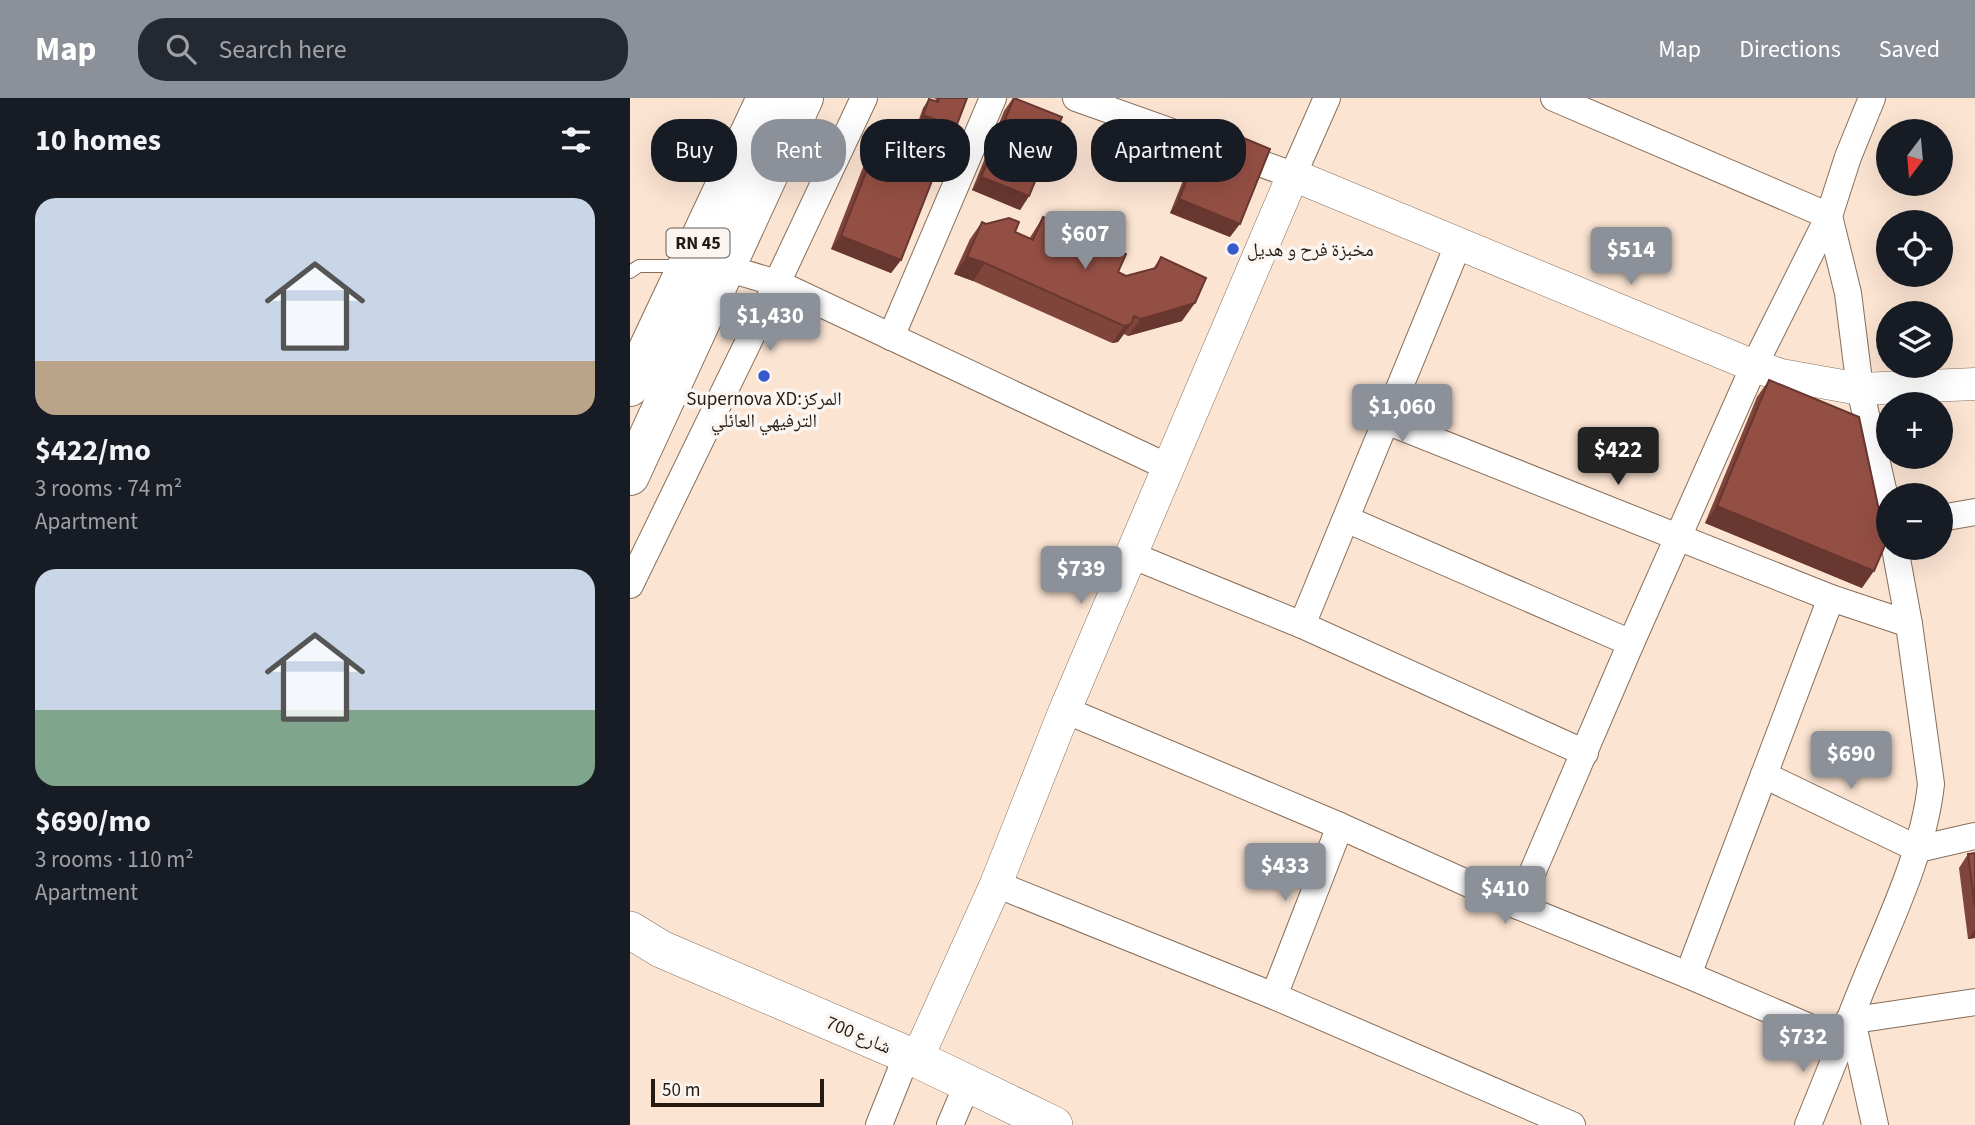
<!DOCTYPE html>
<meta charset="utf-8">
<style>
body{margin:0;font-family:"Source Sans 3","Noto Naskh Arabic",sans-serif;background:#242831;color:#f1f3f6;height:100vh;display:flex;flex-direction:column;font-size:26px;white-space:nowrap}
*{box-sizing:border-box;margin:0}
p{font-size:23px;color:#9ea1a6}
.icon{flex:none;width:38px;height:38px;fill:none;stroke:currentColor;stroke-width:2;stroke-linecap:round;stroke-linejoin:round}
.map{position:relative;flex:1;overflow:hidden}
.sheet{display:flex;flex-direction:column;background:#171b24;width:630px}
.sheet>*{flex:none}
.guide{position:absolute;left:21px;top:21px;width:665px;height:63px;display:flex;gap:14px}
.needle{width:46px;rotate:196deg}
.buttons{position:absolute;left:1246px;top:21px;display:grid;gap:14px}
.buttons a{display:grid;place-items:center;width:77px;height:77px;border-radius:50%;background:#171b24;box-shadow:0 7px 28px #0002;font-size:35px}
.scale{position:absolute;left:21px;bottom:18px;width:173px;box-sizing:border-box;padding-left:7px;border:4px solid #251b13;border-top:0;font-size:19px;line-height:24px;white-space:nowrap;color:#251b13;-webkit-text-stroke:5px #fbf5f1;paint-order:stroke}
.price{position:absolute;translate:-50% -60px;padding:0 16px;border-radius:7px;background:#8c9099;color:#fff;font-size:23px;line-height:46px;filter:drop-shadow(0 2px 4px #0008)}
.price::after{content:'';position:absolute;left:50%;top:42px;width:21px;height:16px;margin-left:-10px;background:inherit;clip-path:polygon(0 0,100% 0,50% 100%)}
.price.selected{background:#222;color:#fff}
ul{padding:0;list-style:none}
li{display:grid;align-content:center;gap:14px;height:371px;padding:0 35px}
li span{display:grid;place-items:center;height:217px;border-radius:21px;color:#555}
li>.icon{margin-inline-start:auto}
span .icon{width:126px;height:126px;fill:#fffc;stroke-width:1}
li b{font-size:30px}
h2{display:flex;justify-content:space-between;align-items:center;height:84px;padding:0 35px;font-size:30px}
.tag{padding:0 24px;border-radius:28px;background:#171b24;box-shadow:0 7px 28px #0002;font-size:24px;line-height:63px}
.tag.selected{background:#8c9099;color:#fff}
header{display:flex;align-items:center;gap:42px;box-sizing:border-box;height:98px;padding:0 35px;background:#8c9099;color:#fff}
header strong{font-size:33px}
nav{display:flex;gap:38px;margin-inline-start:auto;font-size:24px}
.search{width:490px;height:63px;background:#242831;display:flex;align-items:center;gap:18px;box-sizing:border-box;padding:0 24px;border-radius:28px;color:#9ea1a6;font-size:26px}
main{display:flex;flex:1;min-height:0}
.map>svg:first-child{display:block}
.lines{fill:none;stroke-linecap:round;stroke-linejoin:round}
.service-casing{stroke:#886f5a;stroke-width:14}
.minor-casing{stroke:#886f5a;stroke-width:28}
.tertiary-casing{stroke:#886f5a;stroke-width:33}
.secondary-casing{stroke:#886f5a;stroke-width:38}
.primary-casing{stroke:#886f5a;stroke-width:40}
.service{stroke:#fff;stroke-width:12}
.minor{stroke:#fff;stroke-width:26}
.tertiary{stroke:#fff;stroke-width:32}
.secondary{stroke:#fff;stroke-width:37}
.primary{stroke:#fff;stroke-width:38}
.wall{fill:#7f443a}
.shaded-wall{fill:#683730}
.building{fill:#944f44;stroke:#683730;stroke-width:2}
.poi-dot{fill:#355acb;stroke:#fbf5f1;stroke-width:2.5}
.labels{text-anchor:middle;stroke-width:7;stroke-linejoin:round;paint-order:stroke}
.shield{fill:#fbf5f1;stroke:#655c56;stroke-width:2}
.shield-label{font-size:18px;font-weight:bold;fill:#251b13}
.poi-label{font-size:19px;fill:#251b13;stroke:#fbf5f1;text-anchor:start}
.street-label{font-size:19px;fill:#251b13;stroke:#fbf5f1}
</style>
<header>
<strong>Map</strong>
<div class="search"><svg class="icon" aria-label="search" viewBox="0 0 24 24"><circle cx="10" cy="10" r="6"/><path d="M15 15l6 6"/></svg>Search here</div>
<nav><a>Map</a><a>Directions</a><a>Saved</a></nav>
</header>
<main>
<section class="sheet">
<h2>10 homes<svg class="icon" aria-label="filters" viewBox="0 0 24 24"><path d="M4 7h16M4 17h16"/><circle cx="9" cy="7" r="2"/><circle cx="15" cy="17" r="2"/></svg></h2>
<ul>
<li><span style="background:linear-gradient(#c9d6e8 75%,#b9a48a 0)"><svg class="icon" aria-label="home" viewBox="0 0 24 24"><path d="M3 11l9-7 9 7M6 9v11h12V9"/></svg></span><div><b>$422/mo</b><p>3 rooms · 74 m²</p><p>Apartment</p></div></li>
<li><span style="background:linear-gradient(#c9d6e8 65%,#7fa58c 0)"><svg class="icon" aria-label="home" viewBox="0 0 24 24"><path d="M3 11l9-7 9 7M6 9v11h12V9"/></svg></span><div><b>$690/mo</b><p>3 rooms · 110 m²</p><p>Apartment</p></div></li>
</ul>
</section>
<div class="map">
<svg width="1345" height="1027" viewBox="0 0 1345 1027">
<rect width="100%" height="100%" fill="#fce4d2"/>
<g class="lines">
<!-- service casing -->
<g class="service-casing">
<polyline id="service" points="0,174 9,168 52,168"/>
</g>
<!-- minor casing -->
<g class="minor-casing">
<g id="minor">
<polyline points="446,0 663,77 697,0"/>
<polyline points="924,0 1199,118 1218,195 1230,291 1258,413"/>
<path d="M1242,0L1218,59L1199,118L1124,268L1001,545L888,808L1058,877L1212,943C1239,861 1292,772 1301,686L1279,526L1265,450"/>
<polyline points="96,170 147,185 540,370"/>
<polyline points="261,239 363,0"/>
<polyline points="756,323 1201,500"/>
<polyline points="1311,420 1345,414"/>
<polyline points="716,421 1001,545"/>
<polyline points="501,457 672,527 955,655"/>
<polyline points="0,487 147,185 234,0"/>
<polyline points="672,527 828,147"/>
<polyline points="435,612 710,728 888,808"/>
<polyline points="1134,677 1288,751 1345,738"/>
<polyline points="366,786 644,898 942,1027"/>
<polyline points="1058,877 1201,500 1279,526"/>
<polyline points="644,898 710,728"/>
<polyline points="1222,922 1245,1027"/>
<polyline points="1218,923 1345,904"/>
<polyline points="249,1027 277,957"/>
<polyline points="320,1027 337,987"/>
<polyline points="1178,1027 1212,943"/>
</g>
</g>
<!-- tertiary casing -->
<g class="tertiary-casing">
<polyline id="tertiary" points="287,961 366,786 435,612 663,77 1124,268 1151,277 1230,291 1345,286"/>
</g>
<!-- secondary casing -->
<g class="secondary-casing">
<polyline id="secondary" points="0,832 31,851 287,961 424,1027"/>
</g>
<!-- primary casing -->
<g class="primary-casing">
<g id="primary">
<polyline points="0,289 136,0"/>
<polyline points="0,378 174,0"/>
</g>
</g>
<!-- service -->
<use href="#service" class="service"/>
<!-- minor -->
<use href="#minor" class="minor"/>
<!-- tertiary -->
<use href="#tertiary" class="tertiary"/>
<!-- secondary -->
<use href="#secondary" class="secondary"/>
<!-- primary -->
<use href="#primary" class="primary"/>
</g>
<!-- wall -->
<g class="wall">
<polygon points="303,0 337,0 320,38 287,27 293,10 299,1 305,3 306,1"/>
<polygon points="383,0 399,98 390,112 342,92 374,13"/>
<polygon points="580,26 600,139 540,115 570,40"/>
<polygon points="245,51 271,162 261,175 201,151 235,64"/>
<polygon points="413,119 488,174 496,178 523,171 531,159 552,223 498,238 494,236 488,244 482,245 343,183 324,176 340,141 352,124 385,134 399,141"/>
<polygon points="1139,282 1232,490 1075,425 1127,299"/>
<polygon points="1345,755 1345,840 1338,841 1329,770 1338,756"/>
</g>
<!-- shaded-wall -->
<g class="shaded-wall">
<polygon points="293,17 326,29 320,38 287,27"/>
<polygon points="351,79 399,98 390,112 342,92"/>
<polygon points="549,101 610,126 600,139 540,115"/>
<polygon points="211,138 271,162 261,175 201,151"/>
<polygon points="337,159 355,165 343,183 324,176"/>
<polygon points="565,205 552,223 498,238 511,221"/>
<polygon points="501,226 488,244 482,245 494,228"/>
<polygon points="1087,408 1244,473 1232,490 1075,425"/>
<polygon points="1345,831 1345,840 1338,841"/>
</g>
<!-- building -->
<g class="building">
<polygon points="309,0 337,0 326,29 293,17 299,1 308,4"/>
<polygon points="384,0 432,19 399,98 351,79"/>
<polygon points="580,26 640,51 610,126 549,101"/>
<polygon points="245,51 305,75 271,162 211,138"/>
<polygon points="413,119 496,156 488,174 496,178 526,170 531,159 576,180 565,205 511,221 504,218 501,226 494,228 355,165 337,159 352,124 356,126 379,120 389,124 385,134 403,142"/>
<polygon points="1139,282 1229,319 1256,445 1244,473 1087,408"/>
<polygon points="1345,755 1345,809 1338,756"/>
</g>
<!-- markers -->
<g class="poi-dot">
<circle cx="603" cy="151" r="7"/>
<circle cx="134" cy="278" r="7"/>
</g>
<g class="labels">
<!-- shield labels -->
<rect class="shield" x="36.5" y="130.5" width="63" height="29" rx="5"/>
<g class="shield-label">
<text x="68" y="151">RN 45</text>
</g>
<!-- poi labels -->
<g class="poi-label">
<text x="617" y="158">مخبزة فرح و هديل</text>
<text x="134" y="307" text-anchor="middle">Supernova XD;المركز<tspan x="134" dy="22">الترفيهي العائلي</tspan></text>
</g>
<!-- street labels -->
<g class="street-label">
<text transform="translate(229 936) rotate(23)" y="7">شارع 700</text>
</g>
</g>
</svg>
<div class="buttons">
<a><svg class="needle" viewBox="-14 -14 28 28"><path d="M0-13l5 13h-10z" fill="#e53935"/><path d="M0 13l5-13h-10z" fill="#9ea1a6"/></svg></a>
<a><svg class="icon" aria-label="locate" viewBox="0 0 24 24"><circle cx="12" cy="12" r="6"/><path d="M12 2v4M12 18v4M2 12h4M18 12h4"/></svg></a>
<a><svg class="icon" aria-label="layers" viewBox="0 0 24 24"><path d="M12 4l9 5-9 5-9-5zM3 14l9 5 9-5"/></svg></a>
<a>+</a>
<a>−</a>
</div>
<div class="scale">50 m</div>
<b class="price" style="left:455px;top:173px">$607</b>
<b class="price" style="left:1001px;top:189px">$514</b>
<b class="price" style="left:140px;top:255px">$1,430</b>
<b class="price" style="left:772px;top:346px">$1,060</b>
<b class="price selected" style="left:988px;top:389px">$422</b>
<b class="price" style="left:451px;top:508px">$739</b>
<b class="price" style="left:1221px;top:693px">$690</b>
<b class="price" style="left:655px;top:805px">$433</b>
<b class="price" style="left:875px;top:828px">$410</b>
<b class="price" style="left:1173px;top:976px">$732</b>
<div class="guide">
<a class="tag">Buy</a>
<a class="tag selected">Rent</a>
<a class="tag">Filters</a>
<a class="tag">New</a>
<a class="tag">Apartment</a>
</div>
</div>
</main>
